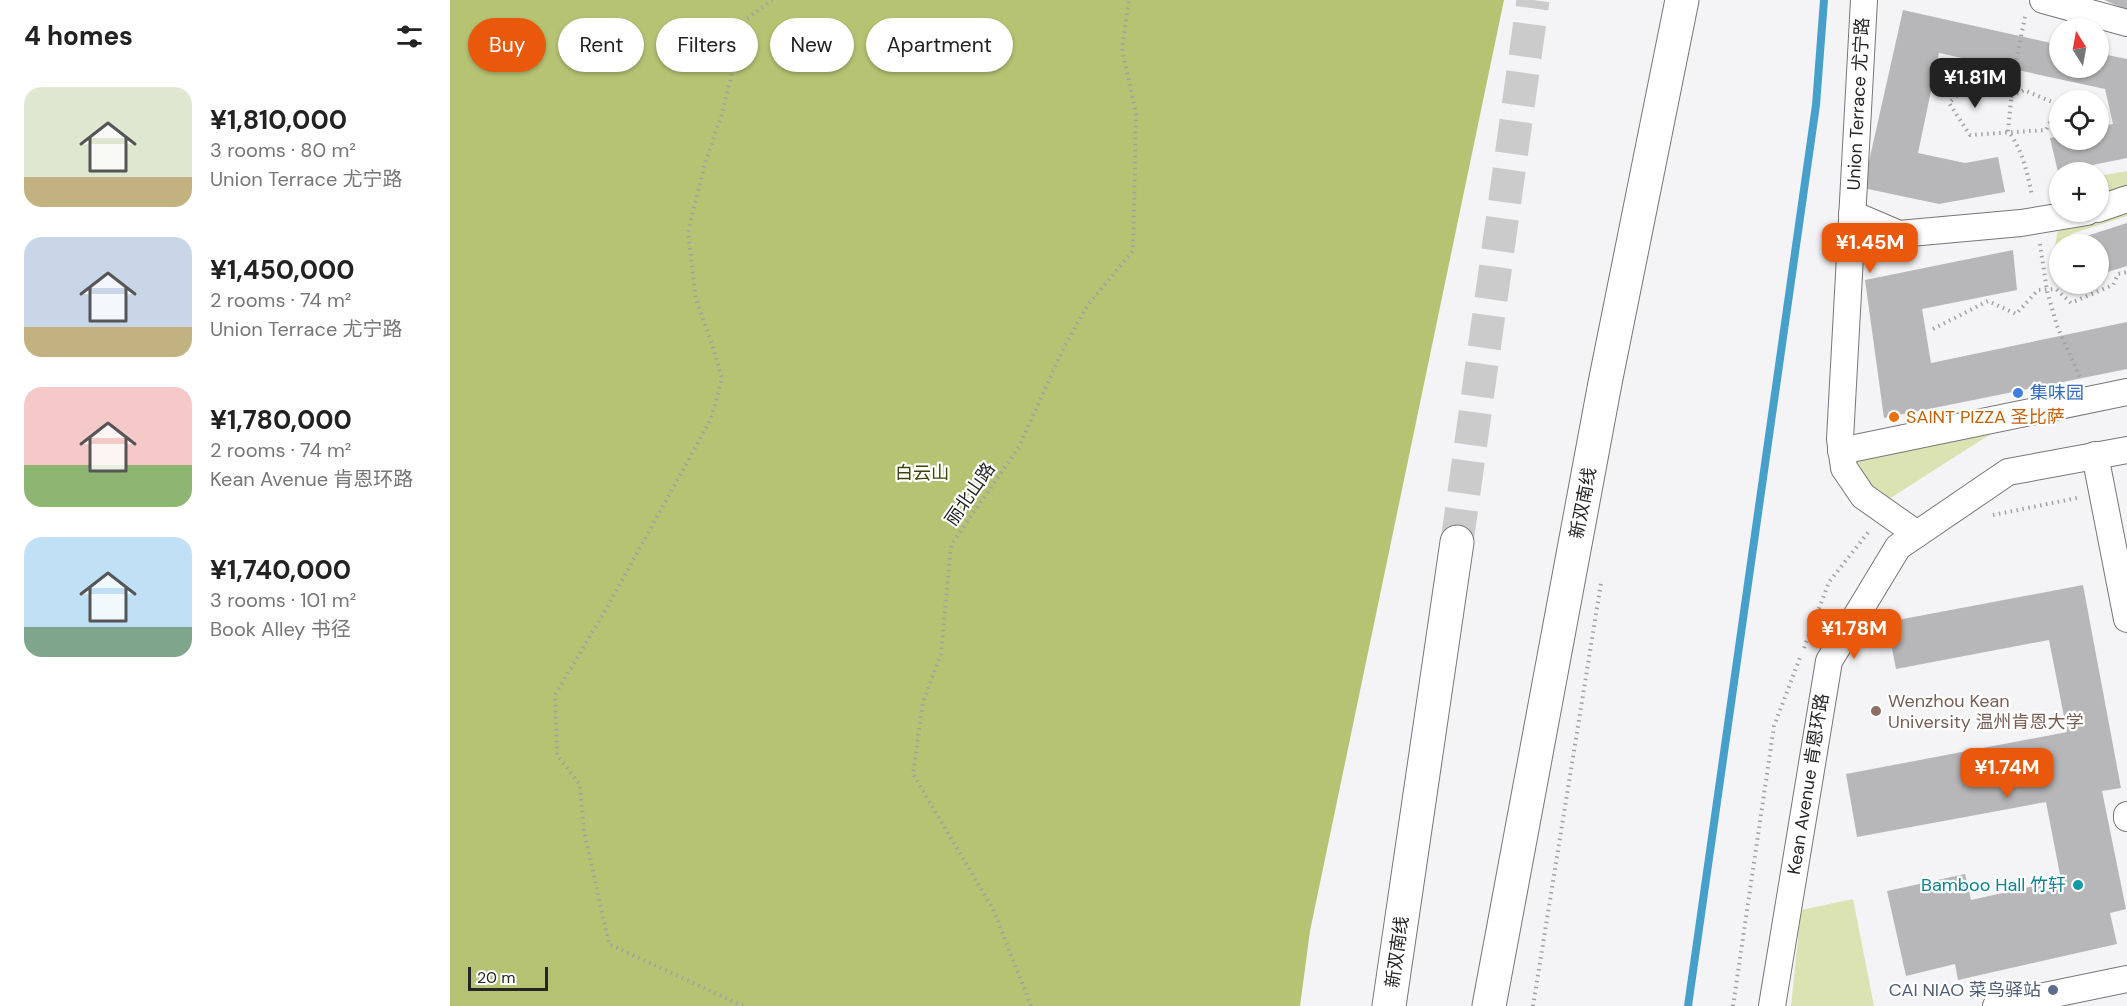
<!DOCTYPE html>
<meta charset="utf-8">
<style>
body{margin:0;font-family:"DM Sans","Noto Sans SC",sans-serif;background:#f2f2f2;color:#222;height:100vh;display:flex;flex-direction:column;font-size:22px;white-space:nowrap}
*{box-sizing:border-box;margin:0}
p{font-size:20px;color:#767676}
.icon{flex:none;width:33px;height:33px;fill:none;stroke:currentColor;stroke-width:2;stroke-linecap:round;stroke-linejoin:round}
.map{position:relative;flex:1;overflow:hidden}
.details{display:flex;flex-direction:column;background:#fff;width:450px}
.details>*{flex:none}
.banner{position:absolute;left:18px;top:18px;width:570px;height:54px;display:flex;gap:12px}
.needle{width:39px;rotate:349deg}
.buttons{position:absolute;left:1599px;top:18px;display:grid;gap:12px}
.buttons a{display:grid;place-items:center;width:60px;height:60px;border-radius:50%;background:#fff;box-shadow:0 2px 4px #0004;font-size:30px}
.scale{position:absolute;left:18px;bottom:15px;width:80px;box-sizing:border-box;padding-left:6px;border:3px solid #252526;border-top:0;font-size:16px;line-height:21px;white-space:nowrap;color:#252526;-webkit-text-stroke:4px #fff;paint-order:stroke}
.price{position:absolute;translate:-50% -51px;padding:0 14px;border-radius:12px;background:#ea580c;color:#fff;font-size:20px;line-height:39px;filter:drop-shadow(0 2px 3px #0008)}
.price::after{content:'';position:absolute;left:50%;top:36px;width:18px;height:14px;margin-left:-9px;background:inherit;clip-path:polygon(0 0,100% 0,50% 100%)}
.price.current{background:#222;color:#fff}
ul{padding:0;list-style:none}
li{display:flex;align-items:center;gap:18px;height:150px;padding:0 24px}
li span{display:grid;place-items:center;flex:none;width:168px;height:120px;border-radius:18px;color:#555}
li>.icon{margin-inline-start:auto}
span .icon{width:72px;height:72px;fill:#fffc;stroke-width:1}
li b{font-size:26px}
h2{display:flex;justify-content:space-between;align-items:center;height:72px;padding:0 24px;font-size:26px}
.chip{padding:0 21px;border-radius:27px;background:#fff;box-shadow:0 2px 4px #0004;font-size:21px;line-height:54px}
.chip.current{background:#ea580c;color:#fff}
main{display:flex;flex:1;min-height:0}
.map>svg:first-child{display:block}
.green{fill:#dbe3b3}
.forest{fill:#b6c373}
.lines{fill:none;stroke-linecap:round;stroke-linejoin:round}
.stream{stroke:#46a0c9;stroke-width:8}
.building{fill:#b7b7b9}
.major-tunnel{stroke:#cbcbcc;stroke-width:33;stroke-dasharray:33 16;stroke-linecap:butt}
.minor-casing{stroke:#767677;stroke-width:28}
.major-casing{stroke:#767677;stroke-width:35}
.path{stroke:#a1a1a2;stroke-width:4;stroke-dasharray:1.5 4.5;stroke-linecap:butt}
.minor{stroke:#fff;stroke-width:26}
.major{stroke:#fff;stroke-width:33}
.shop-dot{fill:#3f7fe0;stroke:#fff;stroke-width:2}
.food-dot{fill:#e8710a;stroke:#fff;stroke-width:2}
.education-dot{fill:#8d6e63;stroke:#fff;stroke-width:2}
.culture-dot{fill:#0f9aa8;stroke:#fff;stroke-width:2}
.service-dot{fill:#5c6f8a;stroke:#fff;stroke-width:2}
.labels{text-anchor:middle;stroke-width:4.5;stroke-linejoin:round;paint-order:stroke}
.street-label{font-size:18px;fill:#252526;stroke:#fff}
.shop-label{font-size:18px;fill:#366cbe;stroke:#fff;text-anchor:start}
.food-label{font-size:18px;fill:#c56008;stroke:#fff;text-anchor:start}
.park-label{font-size:18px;fill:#3d4305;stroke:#fff}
.education-label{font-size:18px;fill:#785e54;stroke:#fff;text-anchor:start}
.culture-label{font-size:18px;fill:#0d838f;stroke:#fff;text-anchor:end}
.service-label{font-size:18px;fill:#4e5e75;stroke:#fff;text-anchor:end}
</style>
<main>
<section class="details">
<h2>4 homes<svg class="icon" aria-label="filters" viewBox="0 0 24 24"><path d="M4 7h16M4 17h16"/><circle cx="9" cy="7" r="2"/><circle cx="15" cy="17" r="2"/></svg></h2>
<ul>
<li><span style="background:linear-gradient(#dfe7d0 75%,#c2b280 0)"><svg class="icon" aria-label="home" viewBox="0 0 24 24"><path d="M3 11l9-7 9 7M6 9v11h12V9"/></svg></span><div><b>¥1,810,000</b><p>3 rooms · 80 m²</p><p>Union Terrace 尤宁路</p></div></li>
<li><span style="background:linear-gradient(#c9d6e8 75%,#c2b280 0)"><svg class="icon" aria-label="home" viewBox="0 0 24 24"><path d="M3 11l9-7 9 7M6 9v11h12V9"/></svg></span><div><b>¥1,450,000</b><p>2 rooms · 74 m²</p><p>Union Terrace 尤宁路</p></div></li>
<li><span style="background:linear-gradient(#f6c9c9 65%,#8fb573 0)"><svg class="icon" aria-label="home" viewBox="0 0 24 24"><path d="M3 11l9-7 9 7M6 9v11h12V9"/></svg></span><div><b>¥1,780,000</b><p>2 rooms · 74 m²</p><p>Kean Avenue 肯恩环路</p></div></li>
<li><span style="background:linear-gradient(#bfe0f5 75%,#7fa58c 0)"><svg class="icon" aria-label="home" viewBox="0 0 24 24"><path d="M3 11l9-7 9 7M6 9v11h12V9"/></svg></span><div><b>¥1,740,000</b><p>3 rooms · 101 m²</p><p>Book Alley 书径</p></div></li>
</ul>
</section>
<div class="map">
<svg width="1677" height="1006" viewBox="0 0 1677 1006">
<rect width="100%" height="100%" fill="#f4f4f6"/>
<!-- green -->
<g class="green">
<polygon points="1677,171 1677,216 1621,234 1616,244 1610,244 1609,273 1602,263 1608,229 1606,184 1609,183 1610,212 1648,212 1649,176"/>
<polygon points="1550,428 1428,506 1393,463"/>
<polygon points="1403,899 1424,1006 1341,1006 1351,910"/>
</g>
<!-- forest -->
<polygon class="forest" points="0,0 1054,0 860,931 850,1006 0,1006"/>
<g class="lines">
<!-- stream -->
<polyline class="stream" points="1238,1006 1366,105 1374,0"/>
</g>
<!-- building -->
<g class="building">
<polygon points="1654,0 1677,0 1677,10"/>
<polygon points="1453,10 1610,45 1610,68 1648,68 1648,53 1677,59 1677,158 1608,172 1600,138 1610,136 1610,140 1648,140 1648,127 1663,124 1655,89 1489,53 1468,153 1515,163 1548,157 1555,192 1489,204 1413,188"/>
<polygon points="1677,223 1677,266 1648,275 1648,244 1619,244 1618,242"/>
<polygon points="1563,250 1567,290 1472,309 1481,363 1677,322 1677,369 1434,418 1415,280"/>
<polygon points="1633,585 1671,788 1652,791 1676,909 1660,913 1667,944 1508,980 1505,964 1456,976 1437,891 1515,874 1521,900 1611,880 1596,802 1407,837 1396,774 1617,732 1599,640 1446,669 1437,622"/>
</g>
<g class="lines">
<!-- major-tunnel -->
<polyline class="major-tunnel" points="1007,542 1083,0"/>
<!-- minor casing -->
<g class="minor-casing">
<g id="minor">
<polyline points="1414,0 1390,439 1394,468 1413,496 1467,534"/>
<polyline points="1593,0 1677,23"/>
<polyline points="1648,209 1677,199"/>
<polyline points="1402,214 1449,234 1571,223 1637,212"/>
<polyline points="1391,451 1677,392"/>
<polyline points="1645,455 1677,619"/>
<polyline points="1677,815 1677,818"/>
<polyline points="1322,1006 1379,661 1448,547 1558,472 1677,450"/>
<polyline points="1546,1006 1677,979"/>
</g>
</g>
<!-- major casing -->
<g class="major-casing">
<g id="major">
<polyline points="939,1006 1007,542"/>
<polyline points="1039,1006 1155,383 1232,0"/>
</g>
</g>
<!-- path -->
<g class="path">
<path d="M1575,17L1564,71L1558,131C1572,148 1578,175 1582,196"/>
<polygon points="1526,77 1544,79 1562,96 1574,90 1609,105 1596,130 1520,135 1499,103"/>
<polyline points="1590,244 1597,291 1607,326 1630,377"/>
<polyline points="1483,329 1538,301 1566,314 1588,290 1606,289 1621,303 1663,285 1668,274 1677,272"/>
<polyline points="1543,515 1627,498"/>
<polyline points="1354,648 1379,582 1420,530"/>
<polyline points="293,1006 159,944 134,830 130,785 107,755 105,695 155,611 261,419 272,379 264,350 246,299 238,232 255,163 272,114 295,20 322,0"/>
<polyline points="581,1006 543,909 463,774 473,702 491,654 501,545 569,447 613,349 637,306 683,251 686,114 672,49 679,0"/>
<polyline points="1083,1006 1151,583"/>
<polyline points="1283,1006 1324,726 1351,655"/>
</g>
<!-- minor -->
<use href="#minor" class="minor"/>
<!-- major -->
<use href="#major" class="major"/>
</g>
<!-- markers -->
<circle class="shop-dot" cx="1568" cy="393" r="6"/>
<circle class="food-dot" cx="1444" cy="417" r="6"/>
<circle class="education-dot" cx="1426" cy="711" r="6"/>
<circle class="culture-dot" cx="1628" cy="885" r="6"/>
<circle class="service-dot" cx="1603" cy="990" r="6"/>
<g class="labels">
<!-- street labels -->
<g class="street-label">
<text transform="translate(1408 104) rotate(-87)" y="6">Union Terrace 尤宁路</text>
<text transform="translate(520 494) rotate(-55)" y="6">丽北山路</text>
<text transform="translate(1133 503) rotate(-79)" y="6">新双南线</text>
<text transform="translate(1358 784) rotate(-81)" y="6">Kean Avenue 肯恩环路</text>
<text transform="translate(947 952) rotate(-82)" y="6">新双南线</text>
</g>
<!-- shop labels -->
<g class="shop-label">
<text x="1580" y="399">集味园</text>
</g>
<!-- food labels -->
<g class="food-label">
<text x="1456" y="423">SAINT PIZZA 圣比萨</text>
</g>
<!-- park labels -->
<g class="park-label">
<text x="472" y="479">白云山</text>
</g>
<!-- education labels -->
<g class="education-label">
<text x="1438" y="707">Wenzhou Kean<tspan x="1438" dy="21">University 温州肯恩大学</tspan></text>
</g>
<!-- culture labels -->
<g class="culture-label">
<text x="1616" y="891">Bamboo Hall 竹轩</text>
</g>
<!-- service labels -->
<g class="service-label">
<text x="1591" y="996">CAI NIAO 菜鸟驿站</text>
</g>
</g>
</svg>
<div class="buttons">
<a><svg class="needle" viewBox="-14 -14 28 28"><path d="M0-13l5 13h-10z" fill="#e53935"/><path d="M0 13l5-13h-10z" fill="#767676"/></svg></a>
<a><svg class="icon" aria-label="locate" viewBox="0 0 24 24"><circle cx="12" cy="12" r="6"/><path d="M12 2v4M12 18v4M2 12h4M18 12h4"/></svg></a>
<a>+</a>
<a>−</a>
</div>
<div class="scale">20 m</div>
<b class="price current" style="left:1525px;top:109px">¥1.81M</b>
<b class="price" style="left:1420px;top:274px">¥1.45M</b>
<b class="price" style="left:1404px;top:660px">¥1.78M</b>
<b class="price" style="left:1557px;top:799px">¥1.74M</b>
<div class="banner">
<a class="chip current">Buy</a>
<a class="chip">Rent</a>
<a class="chip">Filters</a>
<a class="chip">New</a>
<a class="chip">Apartment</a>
</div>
</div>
</main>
